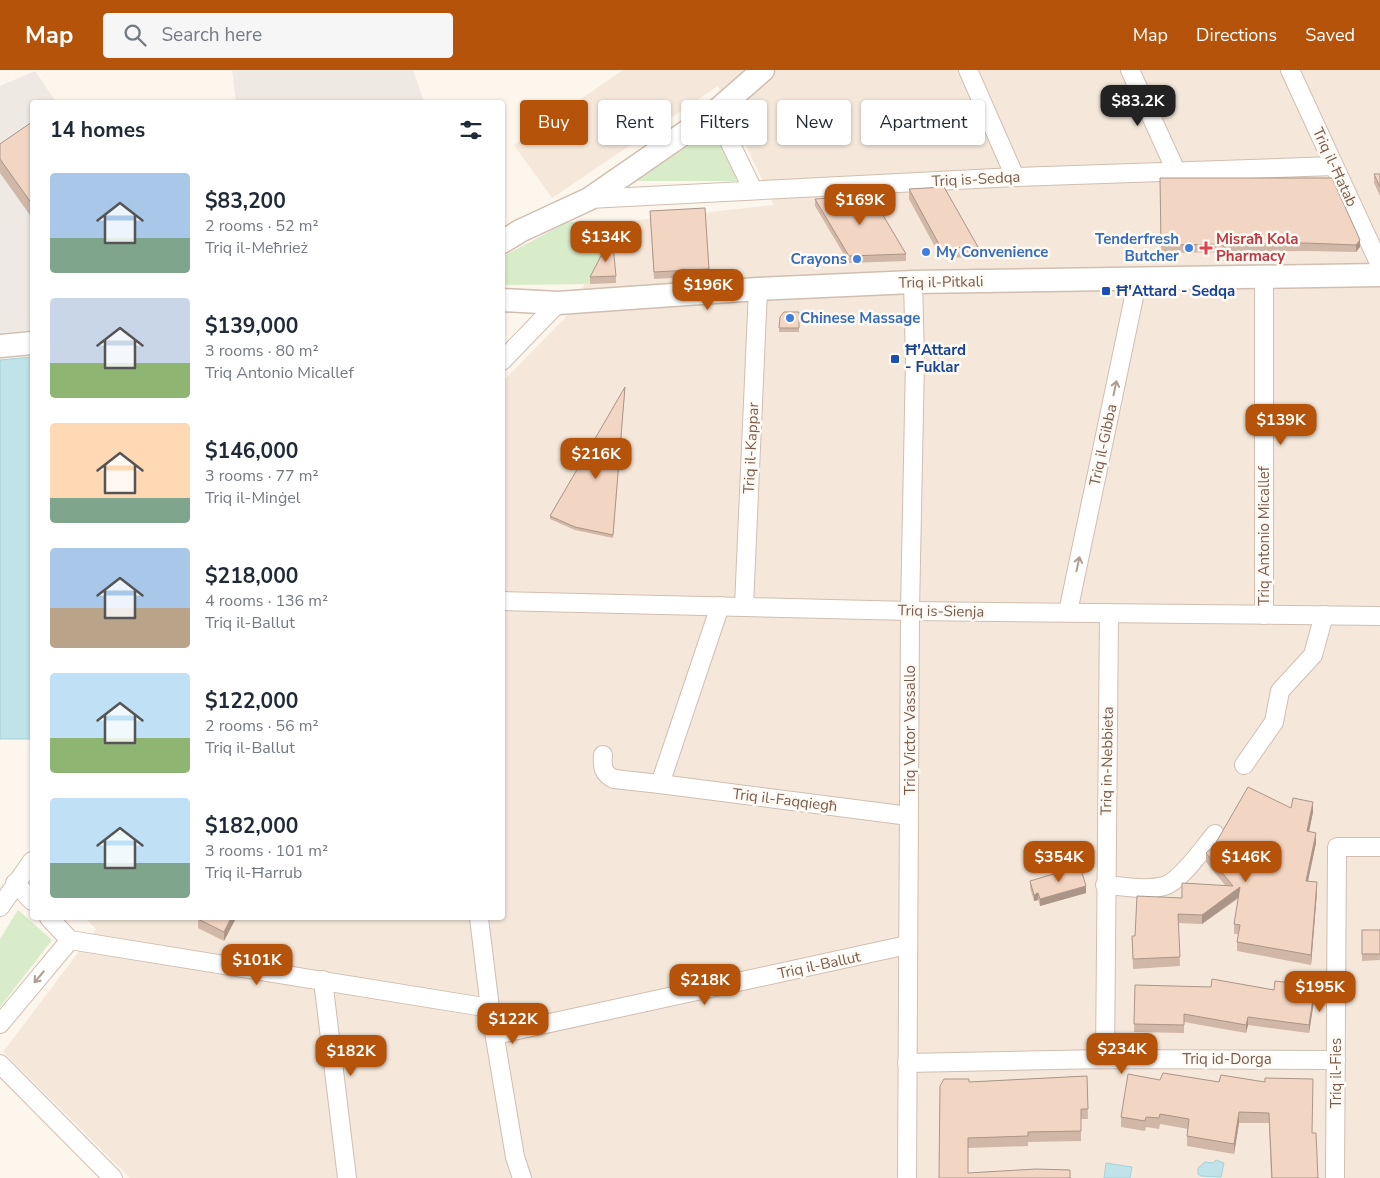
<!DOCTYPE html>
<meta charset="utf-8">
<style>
body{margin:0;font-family:"Nunito Sans",sans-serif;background:#f6f6f7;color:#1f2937;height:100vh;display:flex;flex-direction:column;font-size:19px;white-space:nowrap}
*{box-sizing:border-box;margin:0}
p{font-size:16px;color:#747a83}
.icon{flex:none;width:28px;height:28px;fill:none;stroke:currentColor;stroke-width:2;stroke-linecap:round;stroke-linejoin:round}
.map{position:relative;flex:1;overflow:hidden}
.drawer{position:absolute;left:30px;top:30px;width:475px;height:820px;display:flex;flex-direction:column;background:#fff;border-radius:5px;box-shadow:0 1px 4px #0004}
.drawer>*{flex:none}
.hud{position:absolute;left:520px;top:30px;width:475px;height:45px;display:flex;gap:10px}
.price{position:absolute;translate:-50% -42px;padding:0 11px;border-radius:10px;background:#b45309;color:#fff;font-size:16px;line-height:32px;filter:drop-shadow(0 1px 2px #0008)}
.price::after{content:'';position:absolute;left:50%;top:30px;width:15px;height:11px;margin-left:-8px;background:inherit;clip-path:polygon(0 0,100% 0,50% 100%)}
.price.active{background:#222;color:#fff}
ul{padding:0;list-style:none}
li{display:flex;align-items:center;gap:15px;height:125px;padding:0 20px}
li span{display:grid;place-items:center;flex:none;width:140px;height:100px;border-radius:5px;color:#555}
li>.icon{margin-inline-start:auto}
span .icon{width:60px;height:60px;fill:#fffc;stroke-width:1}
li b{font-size:21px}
h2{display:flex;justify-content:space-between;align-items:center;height:60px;padding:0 20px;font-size:21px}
.tag{padding:0 18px;border-radius:5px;background:#fff;box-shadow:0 1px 4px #0004;font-size:18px;line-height:45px}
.tag.active{background:#b45309;color:#fff}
header{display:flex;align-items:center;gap:30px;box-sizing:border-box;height:70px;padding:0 25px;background:#b45309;color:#fff}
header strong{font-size:24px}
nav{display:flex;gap:28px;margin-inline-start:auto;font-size:18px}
.search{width:350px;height:45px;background:#f6f6f7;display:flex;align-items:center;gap:12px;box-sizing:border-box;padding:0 18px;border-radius:5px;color:#747a83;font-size:19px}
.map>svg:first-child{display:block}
.residential{fill:#f5e8da}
.industrial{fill:#efe9e4}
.green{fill:#d8ecc9}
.water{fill:#bfe3e8;stroke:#a5d3da}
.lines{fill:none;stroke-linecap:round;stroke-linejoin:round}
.minor-casing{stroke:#d1beb0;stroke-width:20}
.tertiary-casing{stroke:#d1beb0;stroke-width:25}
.minor{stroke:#fff;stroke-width:18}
.tertiary{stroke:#fff;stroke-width:22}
.wall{fill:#d1b7a8}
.shaded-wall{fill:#aa9588}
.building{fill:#f3d5c3;stroke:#aa9588}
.oneway{stroke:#af9d94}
.shop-dot{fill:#3f7fe0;stroke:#fffaf3;stroke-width:2}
.health-dot{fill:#e0444e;stroke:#fffaf3;stroke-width:2}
.transit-dot{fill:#1a4fb4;stroke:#fffaf3;stroke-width:2}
.labels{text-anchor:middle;stroke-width:5;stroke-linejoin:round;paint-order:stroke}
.street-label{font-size:15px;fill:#7a5c4d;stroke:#fffaf3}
.shop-label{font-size:15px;font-weight:bold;fill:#366cbe;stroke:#fffaf3;text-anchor:end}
.health-label{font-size:15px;font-weight:bold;fill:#be3a42;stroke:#fffaf3;text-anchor:start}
.transit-label{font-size:15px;font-weight:bold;fill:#164399;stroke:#fffaf3;text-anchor:start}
</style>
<header>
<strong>Map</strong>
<div class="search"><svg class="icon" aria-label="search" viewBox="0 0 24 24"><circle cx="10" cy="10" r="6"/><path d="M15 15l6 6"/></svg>Search here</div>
<nav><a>Map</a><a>Directions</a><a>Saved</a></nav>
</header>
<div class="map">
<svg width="1380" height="1108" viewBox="0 0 1380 1108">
<rect width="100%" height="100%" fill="#fdf6ec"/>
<!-- residential -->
<polygon class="residential" points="623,0 1380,0 1380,1108 130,1108 3,982 96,859 85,848 502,848 503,311 565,248 621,152 774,135 718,16 552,128 514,75"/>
<!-- industrial -->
<g class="industrial">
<polygon points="232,0 413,0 424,32 236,32"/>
<polygon points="35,1 56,32 32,32 32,260 0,263 0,16"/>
</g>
<!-- green -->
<g class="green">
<polygon points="715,58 737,111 636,111"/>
<polygon points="567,152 621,152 588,214 503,215 502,187"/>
<polygon points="18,840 52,870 0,937 0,869"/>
</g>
<!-- water -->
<g class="water">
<polygon points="32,287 32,669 0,669 0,290"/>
<polygon points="1216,1090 1224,1093 1221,1107 1201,1106 1198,1104 1198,1098 1205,1092 1213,1093"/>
<polygon points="1106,1093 1132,1097 1130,1108 1104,1108"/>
</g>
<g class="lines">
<!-- minor casing -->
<g class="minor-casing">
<g id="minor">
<polyline points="968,0 1015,107"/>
<polyline points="1130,0 1176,101"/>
<polyline points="1290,0 1380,195"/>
<polyline points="715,42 753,120"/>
<polyline points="589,129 1015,107 1334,96"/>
<polyline points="1264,207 1264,545"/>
<polyline points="502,291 558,233"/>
<polyline points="502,531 910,541 1380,546"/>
<polyline points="720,536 660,714 909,746"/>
<polyline points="744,536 758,219"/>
<polyline points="1068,542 1138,208"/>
<path d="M603,685C602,697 603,704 614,709L660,714"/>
<polyline points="1244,695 1274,652 1280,621 1313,585 1324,545"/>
<polyline points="15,813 32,831"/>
<path d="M1105,815C1123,816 1146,821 1164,816C1180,812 1204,777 1215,764"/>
<polyline points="0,837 32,791"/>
<polyline points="49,848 70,870 490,938"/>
<polyline points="479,848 490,938 515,1087 522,1108"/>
<polyline points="323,910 347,1108"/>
<polyline points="0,954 70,870"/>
<polyline points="495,965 907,875"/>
<polyline points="1105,989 1109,543"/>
<polyline points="907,993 1105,989 1336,990"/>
<polyline points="0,994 113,1108"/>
<polyline points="907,1108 910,541 915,290 913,212"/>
<polyline points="1335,1108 1337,777 1380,777"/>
</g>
</g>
<!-- tertiary casing -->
<g class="tertiary-casing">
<g id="tertiary">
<polyline points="502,172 520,161 589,129 715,42 763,0"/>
<polyline points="502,230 558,233 758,219 913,212 1380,205"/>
<polyline points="0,276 32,273"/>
</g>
</g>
<!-- minor -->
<use href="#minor" class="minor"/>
<!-- tertiary -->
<use href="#tertiary" class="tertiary"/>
</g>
<!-- wall -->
<g class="wall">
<polygon points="32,52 32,148 0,103 0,74"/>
<polygon points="1374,104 1380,104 1380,126 1374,113"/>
<polygon points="1160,108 1332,108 1360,177 1356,182 1306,181 1161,183"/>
<polygon points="909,119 978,177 978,187 941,188 909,129"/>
<polygon points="815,129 906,184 906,191 849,193 815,136"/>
<polygon points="650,141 709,199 709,206 654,209"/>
<polygon points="616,206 616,213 590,214 590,207"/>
<polygon points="799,242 799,262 779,262 780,247"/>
<polygon points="625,320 613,468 575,460 550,449 550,446"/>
<polygon points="1291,738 1313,742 1309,762 1316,773 1308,811 1317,822 1311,895 1237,881 1237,872 1239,864 1234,864 1234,854 1239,828 1202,854 1178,853 1180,896 1133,899 1132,866 1135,866 1182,828 1225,815 1206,792 1206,783"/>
<polygon points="1030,811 1086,823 1040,836 1038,830 1034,831 1030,818"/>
<polygon points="236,848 224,871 198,858 198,849"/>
<polygon points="1362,860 1380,860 1380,890 1362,891"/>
<polygon points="1135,915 1274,920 1315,925 1309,963 1248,955 1246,963 1184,952 1184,963 1134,962"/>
<polygon points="1087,1006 1088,1049 1081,1049 1081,1071 1028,1072 1028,1076 968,1078 939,1108 969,1012"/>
<polygon points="1160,1010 1219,1012 1312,1063 1318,1108 1271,1108 1269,1053 1239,1053 1234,1084 1187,1076 1187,1066 1188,1059 1160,1054 1159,1059 1146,1057 1145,1061 1121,1057 1121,1047"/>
</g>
<!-- shaded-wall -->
<g class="shaded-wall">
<polygon points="1360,170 1360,177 1356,182 1356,175"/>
<polygon points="1313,732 1313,742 1307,771 1307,761"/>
<polygon points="1316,763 1316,773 1306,820 1306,811"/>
<polygon points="1317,812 1317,822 1311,895 1311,885"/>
<polygon points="1086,816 1086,823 1040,836 1040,829"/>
<polygon points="1240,817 1240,826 1202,854 1202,845"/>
<polygon points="1038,823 1038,830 1034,831 1034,825"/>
<polygon points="231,848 236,848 224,871 224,862"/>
<polygon points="1315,916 1315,925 1309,963 1309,955"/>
<polygon points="1248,947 1248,955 1246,963 1246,955"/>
<polygon points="1239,1042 1239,1053 1234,1084 1234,1074"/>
</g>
<!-- building -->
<g class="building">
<polygon points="32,52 32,134 0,89 0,74"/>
<polygon points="1374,104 1380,104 1380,117"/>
<polygon points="1160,108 1332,108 1360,170 1356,175 1306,173 1161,175"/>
<polygon points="944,117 978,177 941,178 909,119"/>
<polygon points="871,125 906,184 849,186 815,129"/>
<polygon points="705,138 709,199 654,202 650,141"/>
<polygon points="612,165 616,206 590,207"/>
<polygon points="784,242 799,242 799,258 779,258 780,247"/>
<polygon points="625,317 613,465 575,457 550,446"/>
<polygon points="1248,717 1291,738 1293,728 1313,732 1307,761 1316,763 1306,811 1317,812 1311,885 1237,872 1240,855 1234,854 1240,817 1202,845 1178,844 1180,887 1133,889 1132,866 1135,866 1137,826 1182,828 1182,813 1233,816 1206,783 1214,776"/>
<polygon points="1080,796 1086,816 1040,829 1038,823 1034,825 1030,811"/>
<polygon points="199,848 231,848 224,862 198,849"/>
<rect x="1362" y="860" width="18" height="24"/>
<polygon points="1212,909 1274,920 1275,911 1315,916 1309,955 1248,947 1246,955 1184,944 1184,955 1134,954 1135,915 1211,917"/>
<polygon points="1163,1003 1219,1012 1221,1005 1265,1012 1265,1008 1313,1009 1312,1063 1316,1063 1318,1108 1272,1108 1269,1043 1239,1042 1234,1074 1187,1066 1189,1049 1160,1044 1159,1048 1146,1047 1145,1051 1121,1047 1128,1004 1160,1010"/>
<polygon points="1087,1006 1088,1039 1081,1039 1081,1061 1028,1062 1028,1066 968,1068 968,1103 1036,1099 1070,1100 1070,1108 939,1108 940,1016 944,1009 969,1009 969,1012"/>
</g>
<!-- one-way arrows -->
<defs><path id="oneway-shaft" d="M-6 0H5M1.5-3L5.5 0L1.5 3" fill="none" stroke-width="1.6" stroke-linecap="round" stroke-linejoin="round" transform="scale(1.25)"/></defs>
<g class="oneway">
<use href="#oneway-shaft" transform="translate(1115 318) rotate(-78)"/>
<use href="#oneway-shaft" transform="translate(1078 494) rotate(-78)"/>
<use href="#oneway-shaft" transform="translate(39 907) rotate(130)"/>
</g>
<!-- markers -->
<g class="shop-dot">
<circle cx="1189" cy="178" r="5"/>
<circle cx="926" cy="182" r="5"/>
<circle cx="857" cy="189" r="5"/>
<circle cx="790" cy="248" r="5"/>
</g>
<path class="health-dot" d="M1203.5 170.5h5v5h5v5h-5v5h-5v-5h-5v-5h5z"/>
<g class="transit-dot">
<rect x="1101" y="216" width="10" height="10" rx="2.5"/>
<rect x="890" y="284" width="10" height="10" rx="2.5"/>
</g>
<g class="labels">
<!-- street labels -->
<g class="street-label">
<text transform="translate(1335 97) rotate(65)" y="5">Triq il-Ħatab</text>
<text transform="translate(976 109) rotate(-3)" y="5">Triq is-Sedqa</text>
<text transform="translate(941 212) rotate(-1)" y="5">Triq il-Pitkali</text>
<text transform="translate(1103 375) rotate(-78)" y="5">Triq il-Gibba</text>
<text transform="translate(751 378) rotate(-87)" y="5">Triq il-Kappar</text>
<text transform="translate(1264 466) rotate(-90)" y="5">Triq Antonio Micallef</text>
<text transform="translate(941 541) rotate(1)" y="5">Triq is-Sienja</text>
<text transform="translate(910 660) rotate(-90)" y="5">Triq Victor Vassallo</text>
<text transform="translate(1107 691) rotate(-89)" y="5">Triq in-Nebbieta</text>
<text transform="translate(785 730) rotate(7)" y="5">Triq il-Faqqiegħ</text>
<text transform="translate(819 895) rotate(-12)" y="5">Triq il-Ballut</text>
<text x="1227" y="994">Triq id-Dorga</text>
<text transform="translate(1336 1003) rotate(-90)" y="5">Triq il-Fies</text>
</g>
<!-- shop labels -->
<g class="shop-label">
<text x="1179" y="174">Tenderfresh<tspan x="1179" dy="17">Butcher</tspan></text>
<text x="936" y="187" text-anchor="start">My Convenience</text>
<text x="847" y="194">Crayons</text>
<text x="800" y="253" text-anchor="start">Chinese Massage</text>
</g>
<!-- health labels -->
<g class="health-label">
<text x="1216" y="174">Misraħ Kola<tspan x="1216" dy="17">Pharmacy</tspan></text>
</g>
<!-- transit labels -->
<g class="transit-label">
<text x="1116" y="226">Ħ'Attard - Sedqa</text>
<text x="905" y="285">Ħ'Attard<tspan x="905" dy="17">- Fuklar</tspan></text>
</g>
</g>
</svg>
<b class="price active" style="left:1138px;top:57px">$83.2K</b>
<b class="price" style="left:860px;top:156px">$169K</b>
<b class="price" style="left:606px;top:193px">$134K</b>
<b class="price" style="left:708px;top:241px">$196K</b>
<b class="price" style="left:1281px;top:376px">$139K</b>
<b class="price" style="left:596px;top:410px">$216K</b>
<b class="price" style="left:1059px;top:813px">$354K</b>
<b class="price" style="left:1246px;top:813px">$146K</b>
<b class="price" style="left:257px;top:916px">$101K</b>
<b class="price" style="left:705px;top:936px">$218K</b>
<b class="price" style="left:1320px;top:943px">$195K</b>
<b class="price" style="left:513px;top:975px">$122K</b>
<b class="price" style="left:1122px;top:1005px">$234K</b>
<b class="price" style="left:351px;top:1007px">$182K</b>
<div class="hud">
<a class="tag active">Buy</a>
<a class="tag">Rent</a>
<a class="tag">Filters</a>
<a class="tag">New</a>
<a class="tag">Apartment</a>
</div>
<section class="drawer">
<h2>14 homes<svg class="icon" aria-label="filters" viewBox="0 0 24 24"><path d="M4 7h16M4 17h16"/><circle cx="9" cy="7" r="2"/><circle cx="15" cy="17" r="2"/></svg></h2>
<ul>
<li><span style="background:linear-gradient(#a9c7e8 65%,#7fa58c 0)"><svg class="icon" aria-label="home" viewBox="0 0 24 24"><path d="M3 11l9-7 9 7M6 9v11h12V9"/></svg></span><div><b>$83,200</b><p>2 rooms · 52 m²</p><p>Triq il-Meħrież</p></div></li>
<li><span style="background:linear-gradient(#c9d6e8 65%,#8fb573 0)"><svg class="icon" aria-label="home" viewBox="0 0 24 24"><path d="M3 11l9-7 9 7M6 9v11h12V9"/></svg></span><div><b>$139,000</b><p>3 rooms · 80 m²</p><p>Triq Antonio Micallef</p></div></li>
<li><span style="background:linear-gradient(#ffd9b3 75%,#7fa58c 0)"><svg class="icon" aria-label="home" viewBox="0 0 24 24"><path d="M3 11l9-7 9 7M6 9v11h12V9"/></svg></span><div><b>$146,000</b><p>3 rooms · 77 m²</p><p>Triq il-Minġel</p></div></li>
<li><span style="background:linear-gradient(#a9c7e8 60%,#b9a48a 0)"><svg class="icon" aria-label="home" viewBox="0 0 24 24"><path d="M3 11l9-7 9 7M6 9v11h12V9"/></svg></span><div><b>$218,000</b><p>4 rooms · 136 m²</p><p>Triq il-Ballut</p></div></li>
<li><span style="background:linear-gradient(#bfe0f5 65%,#8fb573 0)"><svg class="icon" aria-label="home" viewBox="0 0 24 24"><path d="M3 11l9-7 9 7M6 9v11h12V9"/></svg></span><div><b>$122,000</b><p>2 rooms · 56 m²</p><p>Triq il-Ballut</p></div></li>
<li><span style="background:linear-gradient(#bfe0f5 65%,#7fa58c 0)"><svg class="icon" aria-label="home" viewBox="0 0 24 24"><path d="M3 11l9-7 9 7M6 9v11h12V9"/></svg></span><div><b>$182,000</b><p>3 rooms · 101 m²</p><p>Triq il-Ħarrub</p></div></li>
</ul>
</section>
</div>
